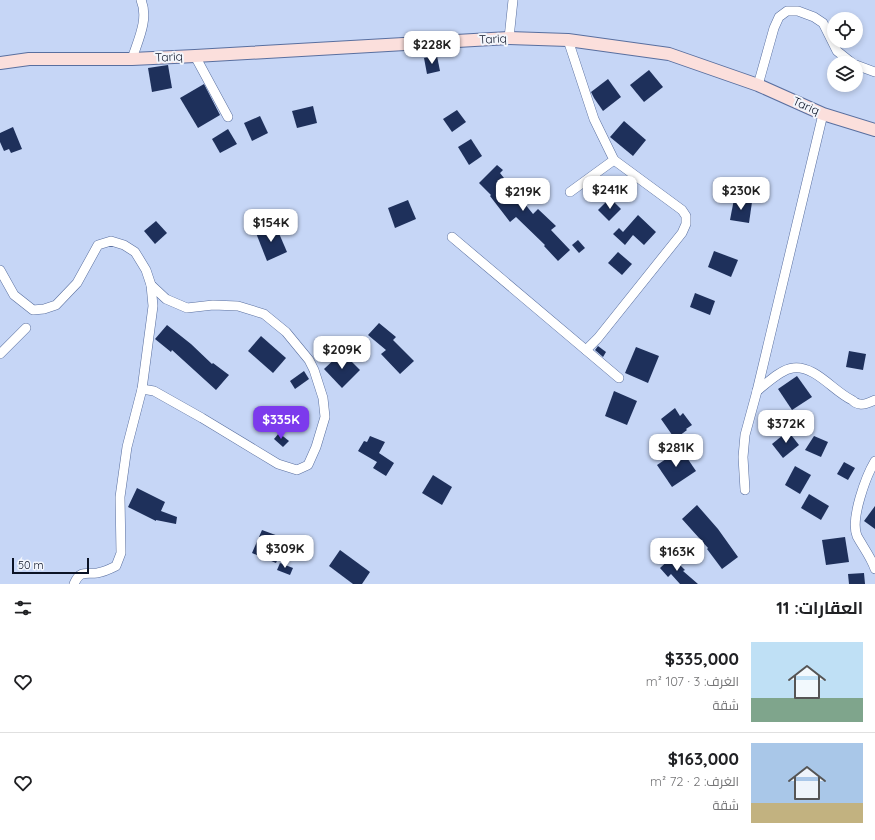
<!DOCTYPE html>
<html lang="ar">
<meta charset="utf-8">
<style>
body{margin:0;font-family:Quicksand,Cairo,sans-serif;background:#f6f6f6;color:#202124;direction:rtl;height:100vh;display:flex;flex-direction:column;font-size:15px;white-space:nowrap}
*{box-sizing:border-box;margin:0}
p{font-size:13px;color:#757577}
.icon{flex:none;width:22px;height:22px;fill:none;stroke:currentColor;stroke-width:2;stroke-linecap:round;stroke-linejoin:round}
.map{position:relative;height:584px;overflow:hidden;direction:ltr}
.drawer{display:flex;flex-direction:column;background:#fff;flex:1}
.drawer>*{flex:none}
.buttons{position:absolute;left:827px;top:12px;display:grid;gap:8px}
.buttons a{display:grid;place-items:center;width:36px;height:36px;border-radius:50%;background:#fff;box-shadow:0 2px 6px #0003;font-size:20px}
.scale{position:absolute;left:12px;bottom:10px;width:77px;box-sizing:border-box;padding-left:4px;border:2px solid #0b1326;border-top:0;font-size:11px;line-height:14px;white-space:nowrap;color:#0b1326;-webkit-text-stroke:3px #f3f6fc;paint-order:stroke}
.price{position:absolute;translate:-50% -34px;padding:0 9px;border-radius:8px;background:#fff;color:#222;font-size:13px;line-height:26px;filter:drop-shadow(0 1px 2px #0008)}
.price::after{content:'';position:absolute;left:50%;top:24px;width:12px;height:9px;margin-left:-6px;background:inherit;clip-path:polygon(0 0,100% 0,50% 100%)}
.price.current{background:#7c3aed;color:#fff}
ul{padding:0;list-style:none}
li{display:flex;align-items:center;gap:12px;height:100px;padding:0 12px}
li+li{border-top:1px solid #e0e0e0}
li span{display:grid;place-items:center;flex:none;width:112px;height:80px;border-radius:0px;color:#555}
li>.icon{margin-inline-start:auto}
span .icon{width:48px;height:48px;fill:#fffc;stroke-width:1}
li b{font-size:17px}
h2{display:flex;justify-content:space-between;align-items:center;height:48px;padding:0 12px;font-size:17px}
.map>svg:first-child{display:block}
.building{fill:#1e305b}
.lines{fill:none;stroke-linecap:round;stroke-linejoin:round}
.street-casing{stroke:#596f9f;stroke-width:10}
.secondary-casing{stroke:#596f9f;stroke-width:14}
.street{stroke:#fff;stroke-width:9}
.secondary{stroke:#fbdfdc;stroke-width:12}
.labels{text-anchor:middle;stroke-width:4;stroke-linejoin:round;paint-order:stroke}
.street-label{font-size:12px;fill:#0b1326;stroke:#f3f6fc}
</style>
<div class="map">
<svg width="875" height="584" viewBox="0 0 875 584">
<rect width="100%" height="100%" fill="#c6d6f6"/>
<!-- building -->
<g class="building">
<polygon points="437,56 440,71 427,74 424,58"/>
<polygon points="168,65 172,88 152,92 148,68"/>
<polygon points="649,70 663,87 644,102 630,85"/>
<polygon points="608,79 621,97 603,111 594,98 591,92"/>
<polygon points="204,84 220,115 198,128 180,98"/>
<polygon points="313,106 317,123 297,128 292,111"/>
<polygon points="457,110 466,122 452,132 443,119"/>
<polygon points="260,116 268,133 252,141 244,123"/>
<polygon points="624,121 646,140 633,156 610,137"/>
<polygon points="13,127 22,149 11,153 9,149 4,151 0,142 0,133"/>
<polygon points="228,129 237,144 220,153 212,139"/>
<polygon points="471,139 482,156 469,165 458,147"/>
<polygon points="497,165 503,170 500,173 533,214 538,209 556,226 551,230 570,250 558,261 544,246 545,245 516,217 510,222 490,196 491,195 479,183"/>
<polygon points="610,198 621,209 609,221 598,210"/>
<polygon points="734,199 752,202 749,223 730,220"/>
<polygon points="408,200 416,219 395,228 388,208"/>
<polygon points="638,215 656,232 644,245 633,235 625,245 613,234 619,228 623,232"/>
<polygon points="156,221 167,233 155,244 144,231"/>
<polygon points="275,224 287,252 267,261 256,233"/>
<polygon points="578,240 585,248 579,253 572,245"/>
<polygon points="714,251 738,260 731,277 708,267"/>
<polygon points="618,252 632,264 622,275 608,263"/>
<polygon points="695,293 715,301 710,315 690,307"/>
<polygon points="379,323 396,337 393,340 414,361 400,374 381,354 386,350 368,335"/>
<polygon points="167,325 191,344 212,364 213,363 229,375 216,390 172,350 171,352 155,339"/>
<polygon points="261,336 286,358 273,373 248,351"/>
<polygon points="598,346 606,352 603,357 595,350"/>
<polygon points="636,347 659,356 648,383 625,373"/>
<polygon points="849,351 866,354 863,370 846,367"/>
<polygon points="342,352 360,370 342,388 324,369"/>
<polygon points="304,371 309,379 295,389 290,381"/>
<polygon points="797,376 812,397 792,410 778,389"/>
<polygon points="614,391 637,401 627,425 605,416"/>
<polygon points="675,408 680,416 683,413 692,425 686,429 687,430 675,439 661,419"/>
<polygon points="788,431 799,445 783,458 772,444"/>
<polygon points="279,433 289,441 283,447 274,439"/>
<polygon points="370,436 385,442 379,453 394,463 386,476 373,468 377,462 358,451 364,441 367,442"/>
<polygon points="814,436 828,442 821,457 805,450"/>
<polygon points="681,449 696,471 672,487 657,465"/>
<polygon points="844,462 855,468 848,480 837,474"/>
<polygon points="795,466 811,475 800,494 785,485"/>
<polygon points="433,475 452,487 442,505 422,493"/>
<polygon points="137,488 165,502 161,511 177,517 176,524 156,520 156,521 128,507"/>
<polygon points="809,494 829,506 821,520 801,508"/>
<polygon points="697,505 718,529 738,557 722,569 707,549 708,548 682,519"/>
<polygon points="875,506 875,529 864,521"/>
<polygon points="262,530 281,537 280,539 286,541 276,563 252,553"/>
<polygon points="845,537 849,562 826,565 822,540"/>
<polygon points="340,550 370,572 362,584 353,584 329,566"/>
<polygon points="672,557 685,570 683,571 698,584 680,584 671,574 668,577 660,568"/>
<polygon points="280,563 293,568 290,575 277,570"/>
<polygon points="864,573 865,584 849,584 848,574"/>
</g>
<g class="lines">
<!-- street casing -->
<g class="street-casing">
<g id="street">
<polyline points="509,38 513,0"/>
<polyline points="568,40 594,119 614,160 570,192"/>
<polyline points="195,56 228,117"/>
<path d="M132,59C138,40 149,19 141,0"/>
<polyline points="856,65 875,72"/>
<polyline points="758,85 774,28 779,17 787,11 798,11 814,17 823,23 837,51 852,63"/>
<polyline points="452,237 619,378"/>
<path d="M0,270L14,295L33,310L44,309L56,305L77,283L98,245L111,241L124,245L135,252L146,270L151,285L153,306L142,389L127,447L120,497L121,553L116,566C110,569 104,572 97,573C85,574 80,570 74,584"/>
<polyline points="586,350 598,338 682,233 686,224 686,216 682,210 614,160"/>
<polyline points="0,354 26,328"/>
<polyline points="142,389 154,391 202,418 278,464 297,470 308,465 316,447 325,417 323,398 314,370 309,360 286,332 264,314 238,306 213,305 187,308 166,299 151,285"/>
<path d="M757,391C766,384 781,369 793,368C815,365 834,392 852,400C854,402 858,404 860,404C865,405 871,402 875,400"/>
<path d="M875,461C866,476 850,519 857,536C863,547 871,557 875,569"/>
<polyline points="745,490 743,457 745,435 757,391 823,114"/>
</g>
</g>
<!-- secondary casing -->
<g class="secondary-casing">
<polyline id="secondary" points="0,63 29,59 132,59 195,56 509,38 568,40 669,54 758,85 823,114 875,130"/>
</g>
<!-- street -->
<use href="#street" class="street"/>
<!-- secondary -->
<use href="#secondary" class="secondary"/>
</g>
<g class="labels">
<!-- street labels -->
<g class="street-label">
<text transform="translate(493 39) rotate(-3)" y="4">Tariq</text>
<text transform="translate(169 57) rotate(-3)" y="4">Tariq</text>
<text transform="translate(806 106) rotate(24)" y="4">Tariq</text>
</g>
</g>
</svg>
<div class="buttons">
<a><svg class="icon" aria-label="locate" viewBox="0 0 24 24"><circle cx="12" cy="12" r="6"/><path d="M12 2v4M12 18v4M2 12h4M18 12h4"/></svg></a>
<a><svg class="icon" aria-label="layers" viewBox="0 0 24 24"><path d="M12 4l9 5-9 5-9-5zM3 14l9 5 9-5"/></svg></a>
</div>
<div class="scale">50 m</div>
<b class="price" style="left:432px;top:65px">$228K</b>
<b class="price" style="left:610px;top:210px">$241K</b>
<b class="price" style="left:741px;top:211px">$230K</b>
<b class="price" style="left:523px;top:212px">$219K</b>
<b class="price" style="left:271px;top:243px">$154K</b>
<b class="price" style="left:342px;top:370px">$209K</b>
<b class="price current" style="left:281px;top:440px">$335K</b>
<b class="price" style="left:786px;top:444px">$372K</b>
<b class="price" style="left:676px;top:468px">$281K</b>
<b class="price" style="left:285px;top:569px">$309K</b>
<b class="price" style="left:677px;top:572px">$163K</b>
</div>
<section class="drawer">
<h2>العقارات: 11<svg class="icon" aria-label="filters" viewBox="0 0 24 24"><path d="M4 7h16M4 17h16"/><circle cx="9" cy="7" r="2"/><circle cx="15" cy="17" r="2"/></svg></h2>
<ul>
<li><span style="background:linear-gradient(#bfe0f5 70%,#7fa58c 0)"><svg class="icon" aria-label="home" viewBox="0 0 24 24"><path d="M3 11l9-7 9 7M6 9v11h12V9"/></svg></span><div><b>$335,000</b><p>الغرف: 3 · 107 m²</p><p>شقة</p></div><svg class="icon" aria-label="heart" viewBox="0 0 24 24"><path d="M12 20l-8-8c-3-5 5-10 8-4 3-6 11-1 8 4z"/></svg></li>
<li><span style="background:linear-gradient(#a9c7e8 75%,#c2b280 0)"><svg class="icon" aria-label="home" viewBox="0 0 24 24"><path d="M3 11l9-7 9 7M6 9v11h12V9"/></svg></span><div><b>$163,000</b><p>الغرف: 2 · 72 m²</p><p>شقة</p></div><svg class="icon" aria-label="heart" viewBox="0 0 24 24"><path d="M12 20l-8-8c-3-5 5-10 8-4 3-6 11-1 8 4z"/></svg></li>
</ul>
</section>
